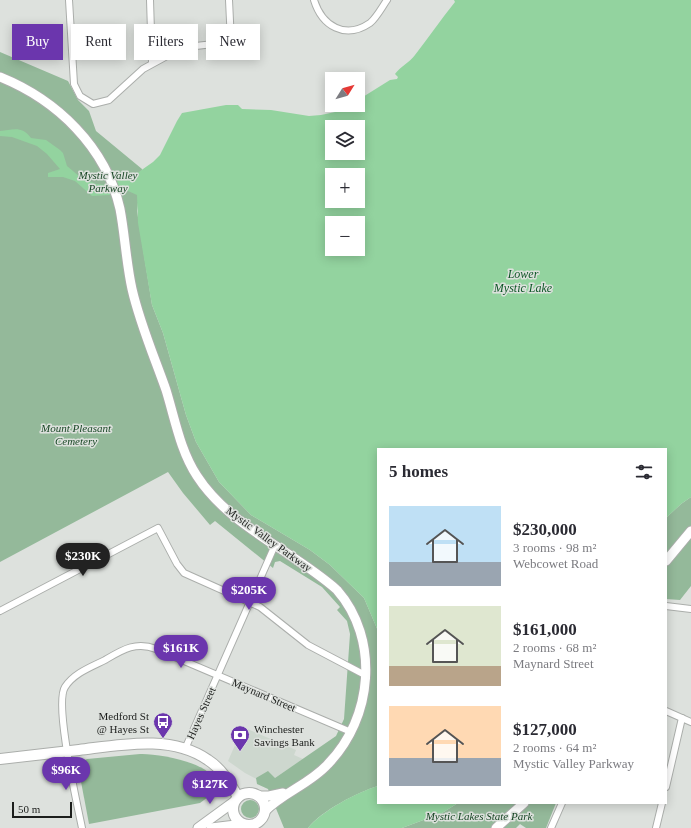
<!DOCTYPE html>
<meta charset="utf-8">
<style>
body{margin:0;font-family:Georgia,serif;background:#f7f7f7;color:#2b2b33;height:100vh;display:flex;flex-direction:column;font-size:15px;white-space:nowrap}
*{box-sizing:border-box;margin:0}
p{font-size:13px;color:#7c7c81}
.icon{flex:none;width:22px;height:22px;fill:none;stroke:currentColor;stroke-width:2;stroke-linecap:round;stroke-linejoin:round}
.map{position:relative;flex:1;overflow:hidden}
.details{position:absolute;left:377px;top:448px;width:290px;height:356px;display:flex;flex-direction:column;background:#fff;border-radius:0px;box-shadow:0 2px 10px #0003}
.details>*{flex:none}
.guide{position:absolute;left:12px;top:24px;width:305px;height:36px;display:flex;gap:8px}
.needle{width:26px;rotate:53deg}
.fabs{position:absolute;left:325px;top:72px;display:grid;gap:8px}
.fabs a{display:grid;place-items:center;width:40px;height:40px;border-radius:0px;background:#fff;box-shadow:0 2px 10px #0003;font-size:20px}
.scale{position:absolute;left:12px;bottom:10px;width:60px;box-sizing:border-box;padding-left:4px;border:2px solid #1c1e1c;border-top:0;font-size:11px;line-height:14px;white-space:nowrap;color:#1c1e1c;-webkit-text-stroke:3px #dde1dd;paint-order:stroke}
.price{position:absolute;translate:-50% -34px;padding:0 9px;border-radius:14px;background:#6b36ad;color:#fff;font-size:13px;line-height:26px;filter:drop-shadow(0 1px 2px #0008)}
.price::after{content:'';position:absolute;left:50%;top:24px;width:12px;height:9px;margin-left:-6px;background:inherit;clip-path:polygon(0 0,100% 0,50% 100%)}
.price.active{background:#222;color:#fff}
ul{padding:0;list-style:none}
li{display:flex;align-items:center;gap:12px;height:100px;padding:0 12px}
li span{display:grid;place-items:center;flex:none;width:112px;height:80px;border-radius:0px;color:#555}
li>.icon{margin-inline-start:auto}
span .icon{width:48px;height:48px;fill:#fffc;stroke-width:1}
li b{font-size:17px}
h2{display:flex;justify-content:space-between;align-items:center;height:48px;padding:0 12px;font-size:17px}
.tag{padding:0 14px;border-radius:0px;background:#fff;box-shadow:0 2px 10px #0003;font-size:14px;line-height:36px}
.tag.active{background:#6b36ad;color:#fff}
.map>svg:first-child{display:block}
.built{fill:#cdd7ce}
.green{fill:#94b99a}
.water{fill:#93d39f;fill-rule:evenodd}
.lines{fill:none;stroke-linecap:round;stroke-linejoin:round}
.minor-casing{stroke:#abaeab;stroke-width:8}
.secondary-casing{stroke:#abaeab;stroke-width:11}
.primary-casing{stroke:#abaeab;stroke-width:12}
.minor{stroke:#fff;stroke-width:6}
.secondary{stroke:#fff;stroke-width:9}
.primary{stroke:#fff;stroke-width:10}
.labels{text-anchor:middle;stroke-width:3;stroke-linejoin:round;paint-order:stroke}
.park-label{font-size:11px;font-style:italic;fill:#174624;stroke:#dde1dd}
.street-label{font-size:11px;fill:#1c1e1c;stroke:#dde1dd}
.poi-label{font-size:11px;fill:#1c1e1c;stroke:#dde1dd;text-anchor:end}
.water-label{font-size:12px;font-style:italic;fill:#0e5727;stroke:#dde1dd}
</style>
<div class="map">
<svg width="691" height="828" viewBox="0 0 691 828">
<rect width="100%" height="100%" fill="#dde1dd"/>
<!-- built -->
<polygon class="built" points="243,727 296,750 294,755 303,759 266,784 245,773 228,761"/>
<!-- green -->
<g class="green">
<path d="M0,52L68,81L78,100L89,111L96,131L142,169L137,211L152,305L163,333L186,415L196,442L219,482L251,515L310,550L330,565L364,598L378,631V786C358,792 321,811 308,828H284L268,789L257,784L256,778L268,771L275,778L336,736L344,719L350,634L347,621L337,610L340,607L322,587L280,561L275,562L273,568L215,521L210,525L183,493L168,472L0,562Z"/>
<polygon points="691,497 691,586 680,600 666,599 666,518 681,504"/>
<path d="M140,754C164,753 249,770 200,803L89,824L79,771L80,763L87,759Z"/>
<circle cx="250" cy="809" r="9"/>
<polygon points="458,803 556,803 546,828 526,828 520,824 516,828 402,828 442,813"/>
</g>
<!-- water -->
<g class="water">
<path d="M454,0H691V497L681,504L666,518V449H378V631L364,598L330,565L310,550L251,515L219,482L196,442L186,415L163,333L152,305L138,223L137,195L126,190L109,195L92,196L75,181L63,177H48V173L60,169L47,154L37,146L12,137L0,136V131C12,130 22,125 31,138L46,140L60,150L63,153L67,166L80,177L96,184L105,185L133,176L153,162L160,155L177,121L182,113L226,105H238L242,109L271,110L309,116L321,115L335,112L349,105H358V100L390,80L397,79L398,77L395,74C400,67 410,62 415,55C429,37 441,19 455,2ZM332,127H358V153H332ZM332,175H358V201H332ZM332,223H358V249H332Z"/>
<path d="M378,786V803H458L442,813L402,828H308C322,811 357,792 378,786Z"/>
</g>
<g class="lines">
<!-- minor casing -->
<g class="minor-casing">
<g id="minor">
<polyline points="69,0 74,84 80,96 93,104 109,100 143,69 176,51 187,47 231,42 229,0"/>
<polyline points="150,0 152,63"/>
<path d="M314,0C322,26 345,40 370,23C377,17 382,7 387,0"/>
<polyline points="666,606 691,609"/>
<polyline points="0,611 158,528 177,564 184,573 260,607 308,645 365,675"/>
<polyline points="666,711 691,722"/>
<polyline points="185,749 275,545"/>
<polyline points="666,787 682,718"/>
<path d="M82,828C77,803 54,704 65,687C74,673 91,667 105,660C122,650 136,641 156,649L351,732"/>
<polyline points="551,828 562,803"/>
<polyline points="656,828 662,803"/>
</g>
</g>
<!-- secondary casing -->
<g class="secondary-casing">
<g id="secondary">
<path d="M0,77C57,100 106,147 120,209C125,235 126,262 132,289C140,324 154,356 166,390C175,419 180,450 197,476C230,527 292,550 337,590C380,639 373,718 328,764C310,784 284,792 265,811"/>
<polyline points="666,561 691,531"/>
<polyline points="259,796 269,796 283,793"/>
<polyline points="198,828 235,801"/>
<polyline points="211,828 244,824"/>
<polyline points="496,828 524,803"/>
</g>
</g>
<!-- primary casing -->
<g class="primary-casing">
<g id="primary">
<path d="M0,759C26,756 53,753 79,750C120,745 171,734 208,760C222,769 230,783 238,797"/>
<circle cx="249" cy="809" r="16"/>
</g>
</g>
<!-- minor -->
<use href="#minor" class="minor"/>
<!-- secondary -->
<use href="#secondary" class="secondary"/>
<!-- primary -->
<use href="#primary" class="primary"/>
</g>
<!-- icons -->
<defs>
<g id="bus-pin" transform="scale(1)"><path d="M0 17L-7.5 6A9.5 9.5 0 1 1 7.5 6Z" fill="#6b36ad" stroke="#dde1dd"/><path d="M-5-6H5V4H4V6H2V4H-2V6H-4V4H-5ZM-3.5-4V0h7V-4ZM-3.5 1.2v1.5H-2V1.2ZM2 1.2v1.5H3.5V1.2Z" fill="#fff"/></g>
<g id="bank-pin" transform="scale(1)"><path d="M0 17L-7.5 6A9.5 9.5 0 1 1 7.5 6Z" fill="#6b36ad" stroke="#dde1dd"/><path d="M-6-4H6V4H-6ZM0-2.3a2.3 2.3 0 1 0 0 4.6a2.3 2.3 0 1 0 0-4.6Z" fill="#fff"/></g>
</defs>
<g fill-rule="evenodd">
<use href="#bus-pin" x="163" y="722"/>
<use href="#bank-pin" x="240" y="735"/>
</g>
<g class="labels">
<!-- park labels -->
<g class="park-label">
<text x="108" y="179">Mystic Valley<tspan x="108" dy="13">Parkway</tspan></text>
<text x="76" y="432">Mount Pleasant<tspan x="76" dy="13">Cemetery</tspan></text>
<text x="479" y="820">Mystic Lakes State Park</text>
</g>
<!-- street labels -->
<g class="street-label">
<text transform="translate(269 539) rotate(36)" y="4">Mystic Valley Parkway</text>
<text transform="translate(264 695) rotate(23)" y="4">Maynard Street</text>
<text transform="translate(201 713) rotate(-66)" y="4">Hayes Street</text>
</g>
<!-- poi labels -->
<g class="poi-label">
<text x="149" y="720">Medford St<tspan x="149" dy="13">@ Hayes St</tspan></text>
<text x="254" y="733" text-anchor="start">Winchester<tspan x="254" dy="13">Savings Bank</tspan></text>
</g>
<!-- water labels -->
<g class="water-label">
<text x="523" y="278">Lower<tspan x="523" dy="14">Mystic Lake</tspan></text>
</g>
</g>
</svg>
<div class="fabs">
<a><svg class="needle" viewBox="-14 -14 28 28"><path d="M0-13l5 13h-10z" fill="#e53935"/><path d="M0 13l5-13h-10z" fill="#7c7c81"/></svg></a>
<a><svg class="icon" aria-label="layers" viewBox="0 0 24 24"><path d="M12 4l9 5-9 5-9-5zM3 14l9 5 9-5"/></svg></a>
<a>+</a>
<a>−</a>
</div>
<div class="scale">50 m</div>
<b class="price active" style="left:83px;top:577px">$230K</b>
<b class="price" style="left:249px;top:611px">$205K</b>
<b class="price" style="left:181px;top:669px">$161K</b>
<b class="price" style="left:66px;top:791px">$96K</b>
<b class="price" style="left:210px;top:805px">$127K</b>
<div class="guide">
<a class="tag active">Buy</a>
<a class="tag">Rent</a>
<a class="tag">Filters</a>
<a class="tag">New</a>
</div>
<section class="details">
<h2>5 homes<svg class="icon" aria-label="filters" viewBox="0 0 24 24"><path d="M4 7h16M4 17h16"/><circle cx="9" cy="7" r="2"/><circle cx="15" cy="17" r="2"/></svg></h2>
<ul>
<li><span style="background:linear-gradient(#bfe0f5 70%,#9aa5b1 0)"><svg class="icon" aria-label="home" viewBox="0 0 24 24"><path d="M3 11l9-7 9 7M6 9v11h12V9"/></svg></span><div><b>$230,000</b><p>3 rooms · 98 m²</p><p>Webcowet Road</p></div></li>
<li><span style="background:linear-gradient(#dfe7d0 75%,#b9a48a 0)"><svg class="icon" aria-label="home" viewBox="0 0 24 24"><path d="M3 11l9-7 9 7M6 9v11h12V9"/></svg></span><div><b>$161,000</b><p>2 rooms · 68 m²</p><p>Maynard Street</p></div></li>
<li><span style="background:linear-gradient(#ffd9b3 65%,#9aa5b1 0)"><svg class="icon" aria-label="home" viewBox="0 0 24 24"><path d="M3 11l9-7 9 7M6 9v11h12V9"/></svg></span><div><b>$127,000</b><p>2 rooms · 64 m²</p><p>Mystic Valley Parkway</p></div></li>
</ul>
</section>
</div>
